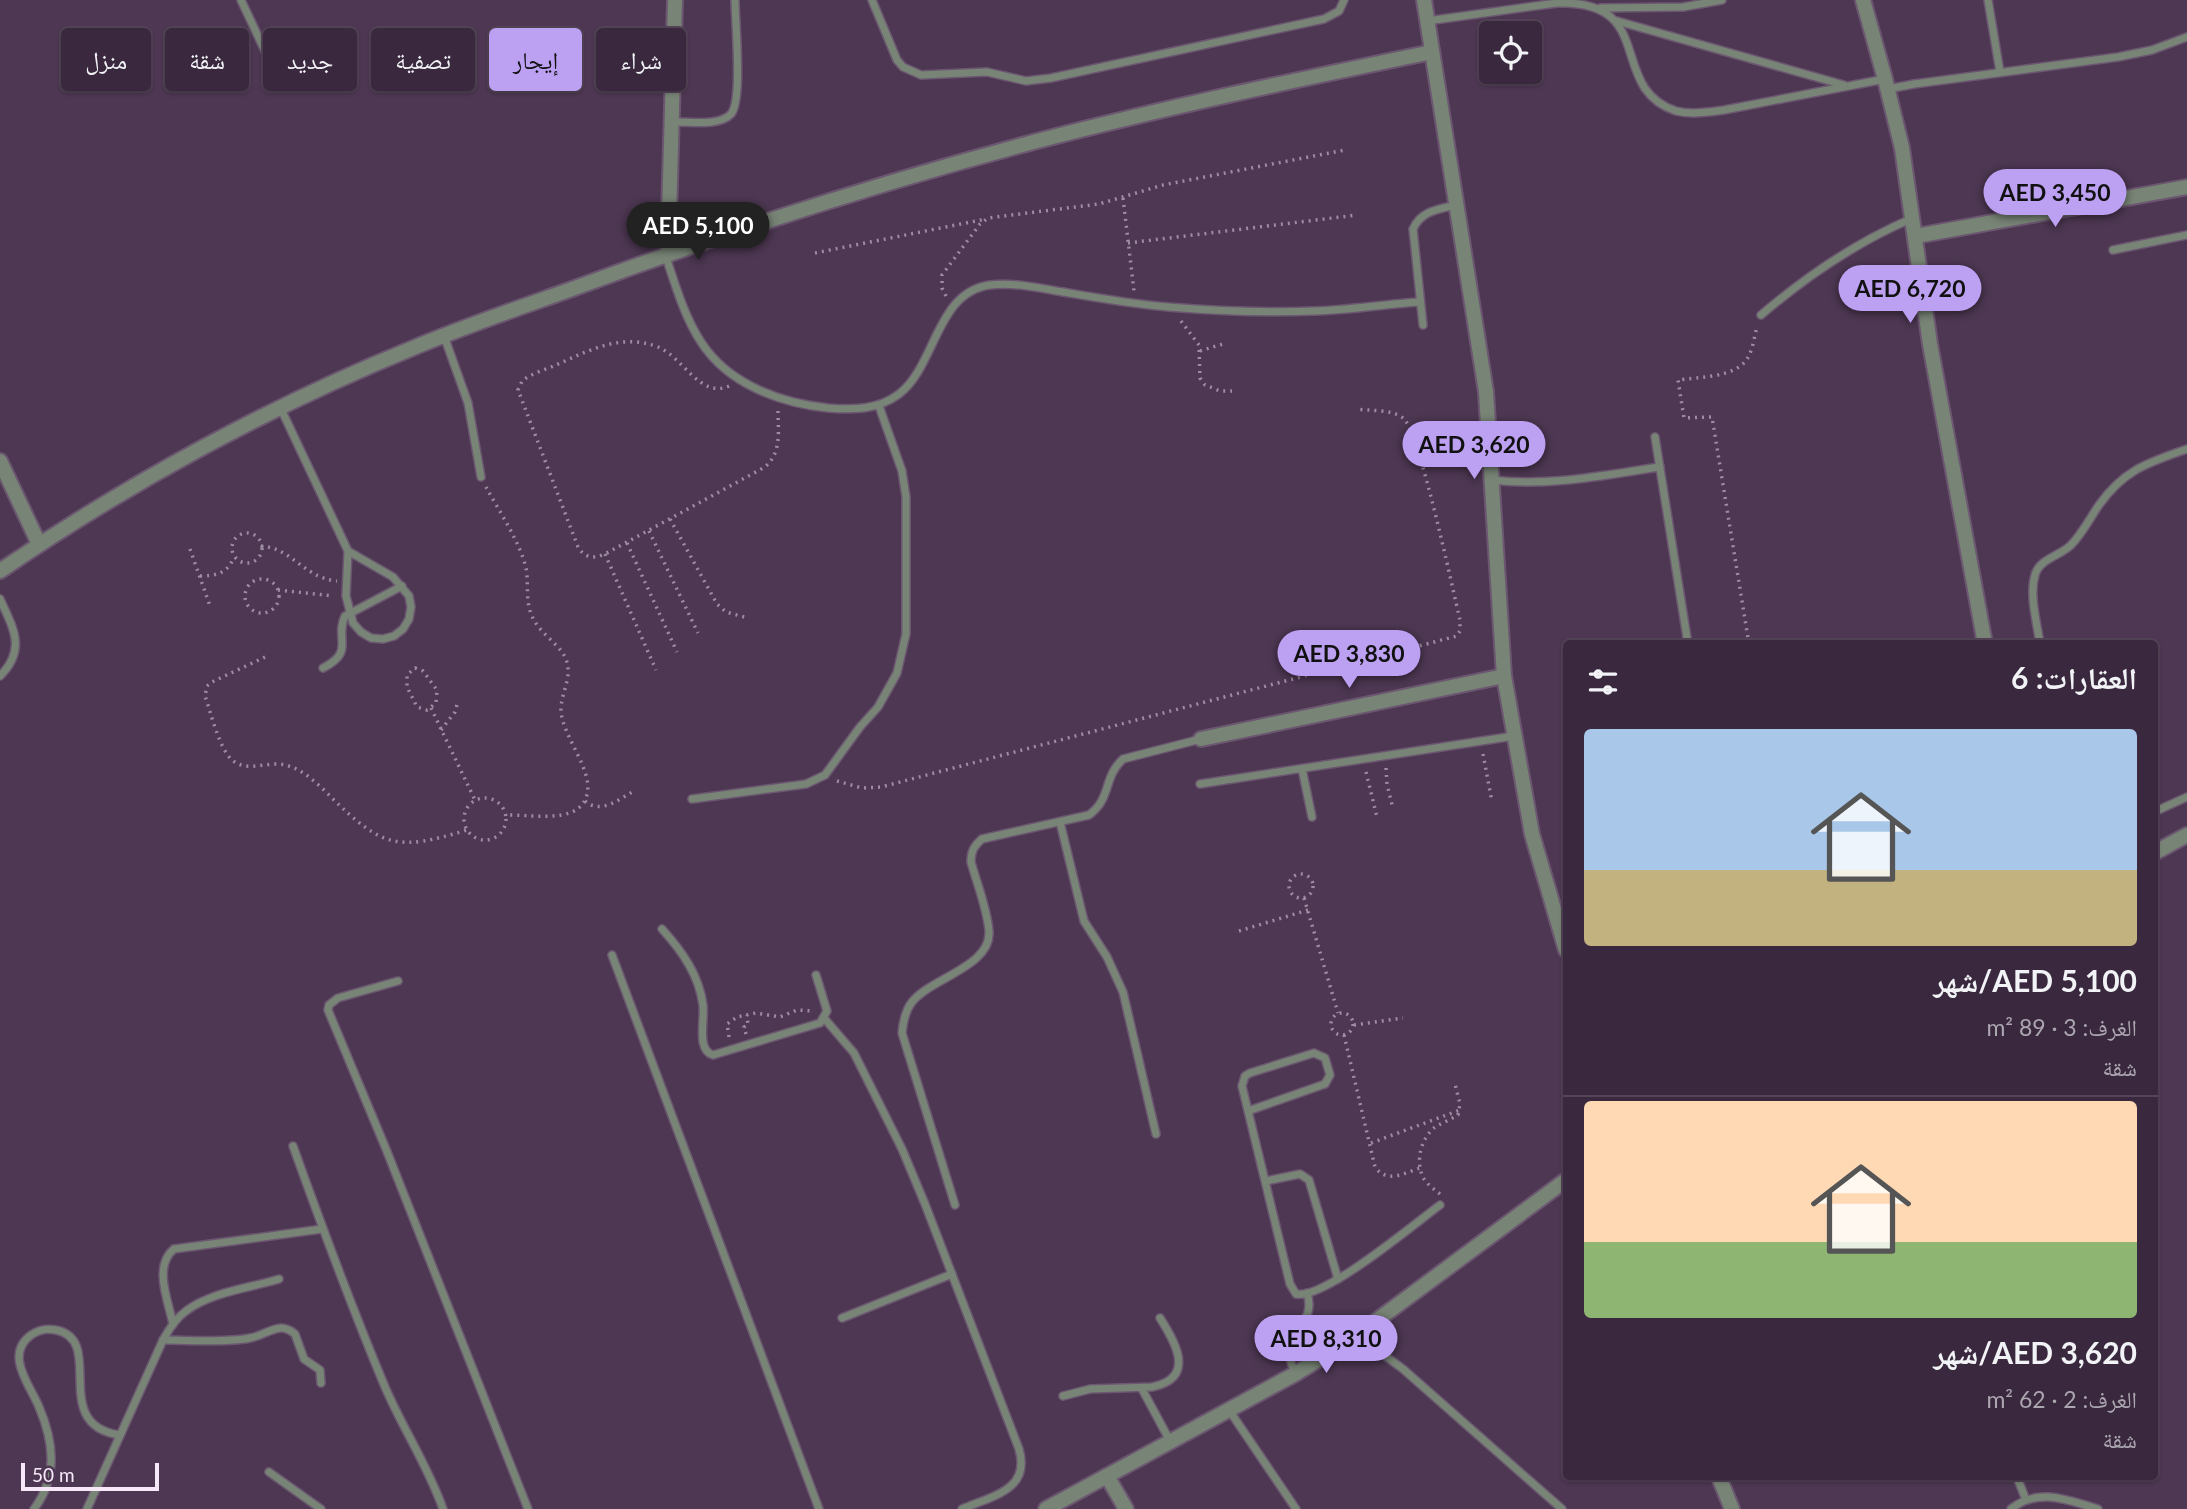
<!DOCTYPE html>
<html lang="ar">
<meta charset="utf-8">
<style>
body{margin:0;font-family:Lato,"Noto Naskh Arabic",sans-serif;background:#453549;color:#f1f3f6;direction:rtl;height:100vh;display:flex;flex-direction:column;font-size:26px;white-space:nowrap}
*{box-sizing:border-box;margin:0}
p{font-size:23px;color:#aba6b0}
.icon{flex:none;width:38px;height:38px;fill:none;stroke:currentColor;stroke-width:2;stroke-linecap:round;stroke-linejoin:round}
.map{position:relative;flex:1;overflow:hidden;direction:ltr}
.sheet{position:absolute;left:1563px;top:640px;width:595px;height:840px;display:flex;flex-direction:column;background:#3a293e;border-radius:7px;box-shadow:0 2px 5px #0004,0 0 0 2px #544558;direction:rtl}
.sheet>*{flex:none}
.banner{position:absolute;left:21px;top:28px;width:665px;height:63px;direction:rtl;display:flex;gap:14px}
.tools{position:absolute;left:1479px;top:21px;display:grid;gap:14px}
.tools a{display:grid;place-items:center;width:63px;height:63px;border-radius:7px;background:#3a293e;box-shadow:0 2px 5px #0004,0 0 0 2px #544558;font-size:35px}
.scale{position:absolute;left:21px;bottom:18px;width:138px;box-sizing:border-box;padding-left:7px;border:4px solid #f6e8f9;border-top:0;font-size:19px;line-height:24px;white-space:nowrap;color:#f6e8f9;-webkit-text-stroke:5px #4d3752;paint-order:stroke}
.price{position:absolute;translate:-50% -60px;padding:0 16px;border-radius:24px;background:#bca0f2;color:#111;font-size:23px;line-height:46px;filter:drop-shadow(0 2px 4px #0008)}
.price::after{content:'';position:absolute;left:50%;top:42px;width:21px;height:16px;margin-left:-10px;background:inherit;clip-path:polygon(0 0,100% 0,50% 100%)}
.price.active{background:#222;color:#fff}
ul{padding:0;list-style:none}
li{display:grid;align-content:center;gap:14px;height:371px;padding:0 21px}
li+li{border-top:2px solid #544558}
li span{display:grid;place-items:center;height:217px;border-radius:7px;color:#555}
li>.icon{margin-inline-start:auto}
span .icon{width:126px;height:126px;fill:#fffc;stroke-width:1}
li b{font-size:30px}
h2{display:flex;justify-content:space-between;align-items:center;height:84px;padding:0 21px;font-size:30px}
.pill{padding:0 24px;border-radius:7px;background:#3a293e;box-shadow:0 2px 5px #0004,0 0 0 2px #544558;font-size:24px;line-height:63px}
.pill.active{background:#bca0f2;color:#111}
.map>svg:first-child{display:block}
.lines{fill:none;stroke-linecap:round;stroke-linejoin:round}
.lane-casing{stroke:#6b5770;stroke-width:10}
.street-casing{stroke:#6b5770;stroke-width:18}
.path{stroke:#9e8ca2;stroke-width:3.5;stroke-dasharray:2 5;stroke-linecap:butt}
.lane{stroke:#788476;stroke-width:7}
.street{stroke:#788476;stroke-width:14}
</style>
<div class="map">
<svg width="2187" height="1509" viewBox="0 0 2187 1509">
<rect width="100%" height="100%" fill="#4d3752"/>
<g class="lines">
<!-- lane casing -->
<g class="lane-casing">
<g id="lane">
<polyline points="241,0 282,87"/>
<polyline points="872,0 897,60 903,67 921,75 987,72 1026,81 1051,78 1324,19 1339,11 1344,0"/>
<polyline points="1988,0 2000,72"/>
<polyline points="1600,8 1683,7 1722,0"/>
<path d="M1427,21L1557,3C1659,0 1606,88 1676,111C1691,115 1709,112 1724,110L1885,79"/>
<polyline points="1617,21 1844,85"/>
<polyline points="1888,89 1914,84 2118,57 2152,50 2187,37"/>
<path d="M672,122C688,121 719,127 731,114C743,100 735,21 735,0"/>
<polyline points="2113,250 2187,235"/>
<path d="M665,254C675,284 684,316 701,342C728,384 780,403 828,408C853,410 878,410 899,394C936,366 936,292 990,285C1014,282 1039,288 1063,292C1098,298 1132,304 1168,307C1217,311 1266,313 1315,311C1350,310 1385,304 1420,302"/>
<path d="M1761,315C1808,275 1856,242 1913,218"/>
<path d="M1423,325L1413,229C1421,211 1438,209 1456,205"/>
<polyline points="444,336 468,403 481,477"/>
<polyline points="281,409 348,551 346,596 353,623 361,632 371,638 383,639 394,636 403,629 409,619 411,607 409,596 393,577 348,551"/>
<polyline points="1655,437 1688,644"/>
<path d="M1492,480C1549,487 1604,475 1660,467"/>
<path d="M0,599C13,628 27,649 0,676"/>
<path d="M2040,644C2037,623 2029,595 2035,575C2039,559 2060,556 2071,545C2082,534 2090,518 2099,505C2124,470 2147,463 2187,449"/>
<path d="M323,668C356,651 334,639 345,616L402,586"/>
<polyline points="1302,769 1312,817"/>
<polyline points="1200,784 1514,736"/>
<polyline points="692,799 806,784 825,775 860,727 878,707 897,673 906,634 906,497 902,471 879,406"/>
<polyline points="2154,812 2187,797"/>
<polyline points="1060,822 1084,921 1107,957 1123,992 1156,1134"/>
<path d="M662,929C682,951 699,975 703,1005C705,1020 696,1050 713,1055L820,1023L827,1011L816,975"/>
<polyline points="612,955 819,1509"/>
<polyline points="398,981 338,998 329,1005 328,1010 386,1149 528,1509"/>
<path d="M824,1018L854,1053L902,1149L925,1204L1019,1449C1031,1490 992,1496 962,1509"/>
<path d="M1248,1111L1325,1084L1330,1075L1325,1058L1314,1053L1250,1073L1245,1076L1242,1086L1290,1284L1296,1294C1324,1300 1414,1224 1440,1205"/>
<path d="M293,1146C322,1227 352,1308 385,1387C403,1429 428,1466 443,1509"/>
<polyline points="1266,1181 1300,1174 1309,1180 1338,1279"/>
<path d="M955,1205L902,1033C903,1022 905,1011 912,1002C931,978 992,966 989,931C987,908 977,884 971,862C971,851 974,846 982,839L1089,815C1112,798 1103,777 1123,759L1201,739"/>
<polyline points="842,1318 952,1274"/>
<path d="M173,1324C168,1300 153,1266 174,1249L322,1229"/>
<polyline points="1353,1339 1384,1355 1403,1369 1562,1509"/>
<path d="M163,1340C189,1340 225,1343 250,1338C268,1335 278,1320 295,1334L304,1359L320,1370L321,1383"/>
<path d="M1295,1374C1293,1367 1289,1358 1288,1351C1287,1326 1317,1324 1307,1293"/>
<polyline points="1142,1389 1170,1441"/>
<path d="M1063,1396L1090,1389L1152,1387C1196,1378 1176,1343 1160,1318"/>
<polyline points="1229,1410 1296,1509"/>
<polyline points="269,1472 321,1509"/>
<polyline points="2017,1477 2026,1500"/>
<path d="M34,1509C58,1477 54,1442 39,1407C30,1385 4,1355 31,1335C38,1330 47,1328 56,1330C107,1340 48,1425 120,1435"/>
<path d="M87,1509L163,1340C169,1329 176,1318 186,1311C211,1292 250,1288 279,1279"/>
<path d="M2011,1509C2038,1487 2068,1500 2098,1509"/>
</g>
</g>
<!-- street casing -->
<g class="street-casing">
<g id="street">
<polyline points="1424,0 1486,392 1504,676 1532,834 1566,950"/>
<polyline points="1863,0 1885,79 1902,148 1930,344 1985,644"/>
<polyline points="1916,236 2187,187"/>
<polyline points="668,253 675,0"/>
<polyline points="0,461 39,544"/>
<path d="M0,571C127,484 270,406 413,348C465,326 519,308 572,289C726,232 882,182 1041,140C1171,106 1301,79 1432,52"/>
<polyline points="1201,739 1504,676"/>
<polyline points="2154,853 2187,835"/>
<polyline points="1107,1476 1126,1509"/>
<polyline points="1719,1477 1732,1509"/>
<polyline points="1046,1509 1295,1374 1353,1338 1566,1180"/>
</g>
</g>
<!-- path -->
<g class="path">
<polyline points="1123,198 1134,291"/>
<polyline points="1128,243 1357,215"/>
<polyline points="815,253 986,219"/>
<polyline points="946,296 942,288 942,275 980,224 988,218 1099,204 1163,185 1345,150"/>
<polyline points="1181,321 1199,345 1200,378 1205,385 1220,391 1232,391"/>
<polyline points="1200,351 1226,343"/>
<path d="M729,386C700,399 683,357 658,347C621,333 590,350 556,365C545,370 532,373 522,381L518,390L520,395L578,547C585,558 593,559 605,554L765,467C782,452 778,432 778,410"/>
<path d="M486,487C499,511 520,542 526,568C529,584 525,601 532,616C539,633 557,642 565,657C574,676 561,691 561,710C562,738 598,774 585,800C574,824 528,814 506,815"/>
<polyline points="670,519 717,604 726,612 748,618"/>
<polyline points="649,531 698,633"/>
<circle cx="247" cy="548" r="15"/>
<polyline points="627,543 677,652"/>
<path d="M261,546C292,548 304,578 337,581"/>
<polyline points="190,549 210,606"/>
<polyline points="605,554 656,670"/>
<path d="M200,576C216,576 228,573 234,557"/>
<circle cx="262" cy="596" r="17"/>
<polyline points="278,590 333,596"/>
<path d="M1749,644L1712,417L1684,418L1678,380C1697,377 1735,378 1747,359C1753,350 1754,337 1757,327"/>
<path d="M265,657L212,682L207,686L205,696C211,713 219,748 232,760C248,774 270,759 289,766C305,771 320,786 332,798C383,848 398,851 467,830"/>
<polygon points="415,668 423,671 437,690 436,703 427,710 417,707 407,687 407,675"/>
<polyline points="431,708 475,800"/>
<polyline points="441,730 455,712 458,701"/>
<polyline points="1483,754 1492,802"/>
<polyline points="1386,768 1387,784 1393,809"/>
<polyline points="1366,772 1377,817"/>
<path d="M837,781L862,788L881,787L1457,636L1460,631V620C1453,591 1419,429 1403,418C1392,409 1369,411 1356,409"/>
<circle cx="485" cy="819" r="21"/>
<path d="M585,801C601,815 619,799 634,791"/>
<circle cx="1301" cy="886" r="12"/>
<polyline points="1304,898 1338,1013"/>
<polyline points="1239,931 1308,910"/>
<circle cx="1342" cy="1024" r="11"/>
<polyline points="1354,1025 1403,1018"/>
<polyline points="746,1034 744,1027 748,1025 747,1015"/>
<path d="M1344,1035L1375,1167C1387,1184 1405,1173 1420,1168"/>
<polyline points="729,1037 727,1024 737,1017 756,1013 780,1017 797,1010 813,1011"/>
<polyline points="1371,1143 1460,1110"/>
<path d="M1440,1194C1434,1189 1428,1185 1424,1179C1415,1163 1420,1140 1434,1128C1441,1123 1450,1120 1458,1115L1460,1104L1455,1084"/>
</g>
<!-- lane -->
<use href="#lane" class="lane"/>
<!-- street -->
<use href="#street" class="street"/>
</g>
</svg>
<div class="tools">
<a><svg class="icon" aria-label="locate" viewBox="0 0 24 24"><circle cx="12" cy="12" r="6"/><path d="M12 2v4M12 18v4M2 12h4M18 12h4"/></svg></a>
</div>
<div class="scale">50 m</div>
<b class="price" style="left:2055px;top:229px">AED 3,450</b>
<b class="price active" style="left:698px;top:262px">AED 5,100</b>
<b class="price" style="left:1910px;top:325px">AED 6,720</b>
<b class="price" style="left:1474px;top:481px">AED 3,620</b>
<b class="price" style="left:1349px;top:690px">AED 3,830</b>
<b class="price" style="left:1326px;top:1375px">AED 8,310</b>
<div class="banner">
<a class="pill">شراء</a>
<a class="pill active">إيجار</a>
<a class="pill">تصفية</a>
<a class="pill">جديد</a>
<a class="pill">شقة</a>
<a class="pill">منزل</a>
</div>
<section class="sheet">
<h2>العقارات: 6<svg class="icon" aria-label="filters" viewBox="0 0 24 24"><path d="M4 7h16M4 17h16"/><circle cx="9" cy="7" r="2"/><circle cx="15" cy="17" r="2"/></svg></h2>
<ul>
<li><span style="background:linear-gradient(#a9c7e8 65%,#c2b280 0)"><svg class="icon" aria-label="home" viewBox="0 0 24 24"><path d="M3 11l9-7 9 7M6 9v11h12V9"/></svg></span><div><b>AED 5,100/شهر</b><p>الغرف: 3 · 89 m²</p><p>شقة</p></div></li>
<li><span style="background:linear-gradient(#ffd9b3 65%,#8fb573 0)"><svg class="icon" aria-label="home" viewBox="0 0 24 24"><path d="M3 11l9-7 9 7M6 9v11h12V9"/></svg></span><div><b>AED 3,620/شهر</b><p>الغرف: 2 · 62 m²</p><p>شقة</p></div></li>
</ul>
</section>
</div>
